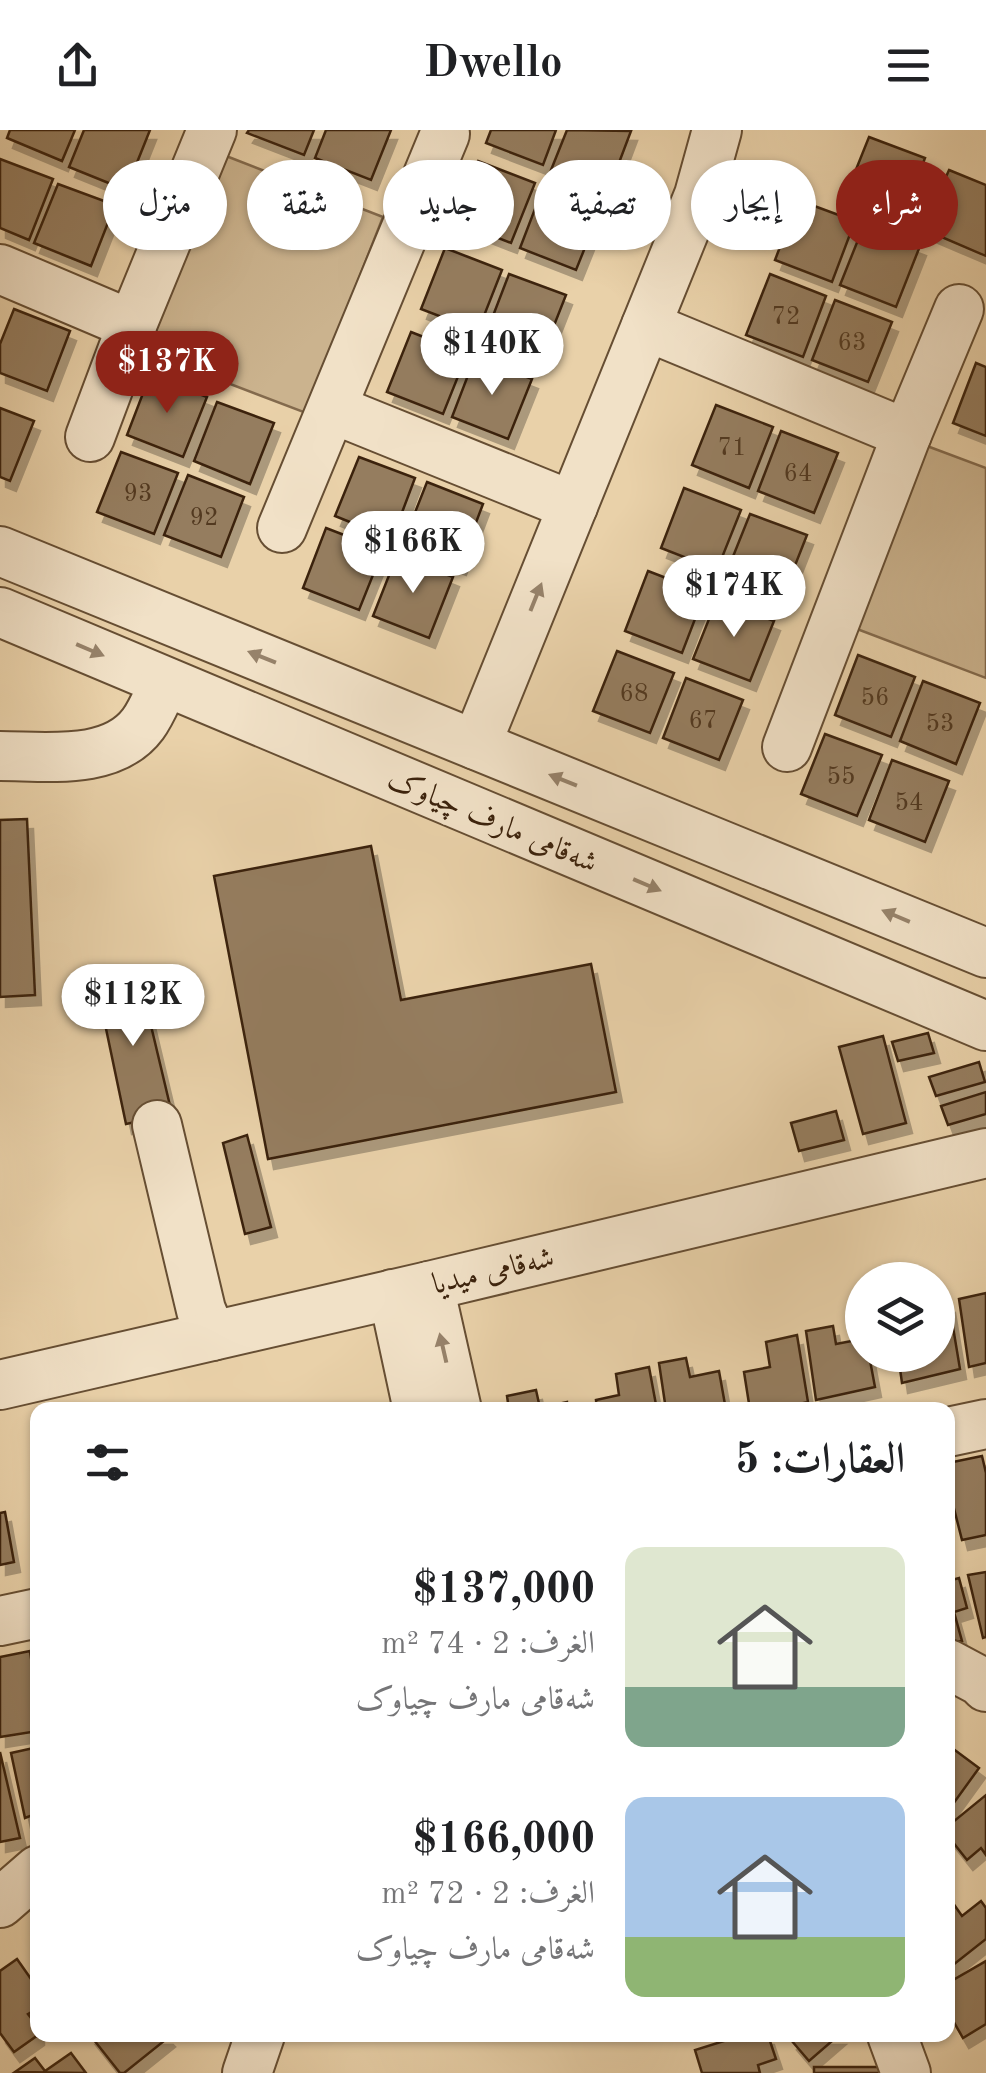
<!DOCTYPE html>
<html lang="ar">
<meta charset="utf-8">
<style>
body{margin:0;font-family:"Old Standard TT",Amiri,serif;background:#f2f2f2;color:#202124;direction:rtl;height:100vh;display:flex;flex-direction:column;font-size:38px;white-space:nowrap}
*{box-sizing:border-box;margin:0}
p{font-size:32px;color:#757577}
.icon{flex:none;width:55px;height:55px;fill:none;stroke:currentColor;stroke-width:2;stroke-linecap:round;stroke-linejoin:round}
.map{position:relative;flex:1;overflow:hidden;direction:ltr}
.details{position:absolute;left:30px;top:1272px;width:925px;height:640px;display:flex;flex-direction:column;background:#fff;border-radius:20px;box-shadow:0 2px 8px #0004;direction:rtl}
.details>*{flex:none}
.top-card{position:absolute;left:30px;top:30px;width:928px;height:90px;direction:rtl;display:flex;gap:20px}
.fabs{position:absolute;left:845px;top:1132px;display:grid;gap:20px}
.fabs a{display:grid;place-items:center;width:110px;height:110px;border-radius:50%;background:#fff;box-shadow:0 2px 8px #0004;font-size:50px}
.price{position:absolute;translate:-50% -85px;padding:0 22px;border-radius:35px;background:#fff;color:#222;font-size:32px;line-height:65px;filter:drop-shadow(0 2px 5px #0008)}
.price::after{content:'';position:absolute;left:50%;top:60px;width:30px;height:22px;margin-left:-15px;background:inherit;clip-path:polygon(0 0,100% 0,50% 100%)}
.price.current{background:#8f2418;color:#fff}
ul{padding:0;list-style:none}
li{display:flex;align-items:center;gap:30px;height:250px;padding:0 50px}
li span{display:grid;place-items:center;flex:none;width:280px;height:200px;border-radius:20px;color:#555}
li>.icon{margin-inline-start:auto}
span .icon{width:120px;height:120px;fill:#fffc;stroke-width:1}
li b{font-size:42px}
h2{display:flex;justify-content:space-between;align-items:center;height:120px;padding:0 50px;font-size:42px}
.tag{padding:0 35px;border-radius:45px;background:#fff;box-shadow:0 2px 8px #0004;font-size:35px;line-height:90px}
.tag.current{background:#8f2418;color:#fff}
header{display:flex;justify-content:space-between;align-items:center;height:130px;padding:0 50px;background:#fff;font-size:45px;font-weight:700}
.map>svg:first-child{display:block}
.green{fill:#cbb38e;stroke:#836a4d;stroke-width:2.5}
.building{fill:#957d5e;stroke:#3b220c;stroke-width:2.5;filter:url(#shadow)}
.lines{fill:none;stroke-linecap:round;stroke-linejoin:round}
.minor-casing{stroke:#664e33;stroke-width:52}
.minor{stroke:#f1e1c7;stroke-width:48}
.oneway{fill:#96826a}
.labels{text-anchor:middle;stroke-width:9;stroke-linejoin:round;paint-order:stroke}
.number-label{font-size:25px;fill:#523920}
.street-label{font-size:30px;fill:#3b220c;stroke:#f1e1c7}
</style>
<header><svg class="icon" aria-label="menu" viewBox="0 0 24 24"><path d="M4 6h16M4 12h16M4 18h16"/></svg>Dwello<svg class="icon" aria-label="share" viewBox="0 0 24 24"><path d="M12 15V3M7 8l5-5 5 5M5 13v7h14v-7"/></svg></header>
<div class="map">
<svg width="986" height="1943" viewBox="0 0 986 1943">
<defs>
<filter id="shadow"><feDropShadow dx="6" dy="10" stdDeviation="0" flood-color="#0004"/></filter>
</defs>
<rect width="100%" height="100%" fill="#e9d1a9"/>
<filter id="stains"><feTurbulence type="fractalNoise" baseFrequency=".002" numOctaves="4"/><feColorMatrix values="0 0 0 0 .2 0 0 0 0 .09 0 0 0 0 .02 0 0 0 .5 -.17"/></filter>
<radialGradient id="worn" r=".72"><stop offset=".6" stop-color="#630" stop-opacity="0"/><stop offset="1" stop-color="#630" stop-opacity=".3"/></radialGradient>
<!-- green -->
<g class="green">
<polygon points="221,24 383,87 306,283 144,221"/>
<polygon points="927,316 986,338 986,548 857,499"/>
</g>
<!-- building -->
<g class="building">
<polygon points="10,0 75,0 62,31 7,8"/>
<polygon points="84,0 150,0 126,60 69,37"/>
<polygon points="249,0 314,0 304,25 247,3"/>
<polygon points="326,0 391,0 371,50 315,28"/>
<polygon points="491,0 556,0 543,35 486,13"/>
<polygon points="567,0 631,1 608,62 551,40"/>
<polygon points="869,7 925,28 902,89 845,67"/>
<polygon points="0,29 53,49 29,110 0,98"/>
<polygon points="478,31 535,53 511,113 455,91"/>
<polygon points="949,40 986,55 986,126 923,99"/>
<polygon points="58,54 115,75 91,136 34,113"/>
<polygon points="543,58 600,80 576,140 520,118"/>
<polygon points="798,70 855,91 832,152 775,130"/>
<polygon points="864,95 920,116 896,177 840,155"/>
<polygon points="445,118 502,140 478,201 421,179"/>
<polygon points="509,144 566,165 542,226 486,204"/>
<polygon points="770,144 826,166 803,227 746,205"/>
<polygon points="835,170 892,192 868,252 812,230"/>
<polygon points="14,179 70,201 47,261 0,243 0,214"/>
<polygon points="411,202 467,224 443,284 387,262"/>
<polygon points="475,227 532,249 508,309 452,287"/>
<polygon points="976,233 986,237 986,306 953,293"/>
<polygon points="150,245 207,267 183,327 127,305"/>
<polygon points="217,272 274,293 250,354 194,331"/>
<polygon points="716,275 773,297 749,358 692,335"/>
<polygon points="0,278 34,291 10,351 0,347"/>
<polygon points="781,301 838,323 814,383 758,361"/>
<polygon points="121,322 178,343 154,404 97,382"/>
<polygon points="359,327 415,348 392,409 335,386"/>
<polygon points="188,345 244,367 221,427 164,405"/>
<polygon points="427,352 483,374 460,435 403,413"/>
<polygon points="684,358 741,380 717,440 661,418"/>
<polygon points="750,384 807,405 783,466 726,444"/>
<polygon points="326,398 383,420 359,480 303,458"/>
<polygon points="397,425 453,447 429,508 373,486"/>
<polygon points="648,441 705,463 682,523 625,501"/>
<polygon points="717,469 774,491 750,551 693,529"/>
<polygon points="617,521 674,543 650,603 593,581"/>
<polygon points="858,525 915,547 891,607 835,585"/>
<polygon points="686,548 743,570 719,630 663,608"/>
<polygon points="923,551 980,573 956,634 900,611"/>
<polygon points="825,604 882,625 857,686 801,664"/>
<polygon points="892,630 949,651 925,712 869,690"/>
<polygon points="27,689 35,865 0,867 0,690"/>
<polygon points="371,716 401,870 591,834 616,962 268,1029 214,746"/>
<polygon points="138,841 172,984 126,994 96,851"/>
<polygon points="928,903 934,923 898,931 892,912"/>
<polygon points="883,906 906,993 863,1004 839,917"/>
<polygon points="979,932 985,952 936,966 929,947"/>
<polygon points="986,962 986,984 948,995 941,976"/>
<polygon points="836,981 844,1010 799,1021 791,993"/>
<polygon points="247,1005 271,1097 245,1104 223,1013"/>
<polygon points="986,1163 986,1233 969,1237 959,1169"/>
<polygon points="949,1173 960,1239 902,1253 898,1225 938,1225 938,1175"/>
<polygon points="833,1196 836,1214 862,1209 862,1225 869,1225 875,1257 816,1270 806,1201"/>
<polygon points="797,1205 808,1272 774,1280 750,1280 744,1242 770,1237 766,1212"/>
<polygon points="686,1228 690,1247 719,1241 726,1280 666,1280 659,1233"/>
<polygon points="649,1237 657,1280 597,1280 596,1270 619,1265 616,1244"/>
<polygon points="536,1260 540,1278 567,1272 568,1280 509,1280 507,1266"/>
<polygon points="982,1326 986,1343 986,1405 962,1410 948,1355 948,1333"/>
<polygon points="5,1382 14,1432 0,1435 0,1383"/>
<polygon points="986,1442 986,1507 983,1508 968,1445"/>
<polygon points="959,1448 967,1478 954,1482 962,1511 948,1513 948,1451"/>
<polygon points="30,1521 38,1577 38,1601 0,1607 0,1527"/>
<polygon points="948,1615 979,1638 948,1681"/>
<polygon points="38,1617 38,1683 25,1688 11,1623"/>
<polygon points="0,1622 20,1708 0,1712"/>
<polygon points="986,1665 986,1725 981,1718 967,1730 948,1706 948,1696"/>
<polygon points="948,1766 962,1786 981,1771 986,1778 986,1809 948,1839"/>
<polygon points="17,1829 38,1859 38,1878 28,1884 38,1897 38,1905 14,1922 0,1903 0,1841"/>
<polygon points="986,1831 986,1894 963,1908 948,1882 948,1853"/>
<polygon points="90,1905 167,1905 169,1907 124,1943 120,1943"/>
<polygon points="743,1905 768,1905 776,1929 758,1935 760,1943 702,1943 695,1920"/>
<polygon points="797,1905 839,1905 809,1931 791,1910"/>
<polygon points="71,1923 86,1943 15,1942 35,1928 45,1941"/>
<rect x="814" y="1937" width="66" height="6"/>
</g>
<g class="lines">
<!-- minor casing -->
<g class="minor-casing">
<g id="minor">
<polyline points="0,139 132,195"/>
<polyline points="646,196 907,304"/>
<polyline points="333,279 573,376"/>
<polyline points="90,307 132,195 212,0"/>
<polyline points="282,398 445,4"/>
<polyline points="0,421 986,823"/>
<polyline points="0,482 986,896"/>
<polyline points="476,615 699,65 717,0"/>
<polyline points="787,617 907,304 959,179"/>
<path d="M0,626C46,626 112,636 143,594C152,582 158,565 165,552"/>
<polyline points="157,995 201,1180 212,1206"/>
<polyline points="429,1156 457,1280"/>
<polyline points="393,1164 418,1280"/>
<polyline points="0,1255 429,1156 986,1023"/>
<polyline points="948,1302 986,1294"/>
<polyline points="0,1491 38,1483"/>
<polyline points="948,1534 980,1551 986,1557"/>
<polyline points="0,1773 38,1740"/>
<polyline points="892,1905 906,1943"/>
<polyline points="247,1943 260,1905"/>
</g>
</g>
<!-- minor -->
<use href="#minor" class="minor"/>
</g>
<!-- one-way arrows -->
<defs><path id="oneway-solid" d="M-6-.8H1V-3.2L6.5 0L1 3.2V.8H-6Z" transform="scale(2.5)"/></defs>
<g class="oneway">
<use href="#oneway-solid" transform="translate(536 467) rotate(-68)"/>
<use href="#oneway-solid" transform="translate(90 520) rotate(23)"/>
<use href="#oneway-solid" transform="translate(262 527) rotate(-158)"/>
<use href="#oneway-solid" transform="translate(563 650) rotate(-158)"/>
<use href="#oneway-solid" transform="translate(647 755) rotate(23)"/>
<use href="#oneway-solid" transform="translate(896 786) rotate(-157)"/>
<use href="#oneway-solid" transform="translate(443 1218) rotate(-103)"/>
</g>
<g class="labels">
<!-- number labels -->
<g class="number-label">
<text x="786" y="194">72</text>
<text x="852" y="220">63</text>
<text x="732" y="325">71</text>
<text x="798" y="351">64</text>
<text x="138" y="371">93</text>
<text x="204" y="395">92</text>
<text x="634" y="571">68</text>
<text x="875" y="575">56</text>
<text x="703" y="598">67</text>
<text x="940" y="601">53</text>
<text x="841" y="654">55</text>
<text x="909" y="680">54</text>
</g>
<!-- street labels -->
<g class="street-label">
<text transform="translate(493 690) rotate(23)" y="10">شەقامی مارف چیاوک</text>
<text transform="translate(493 1140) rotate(-13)" y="10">شەقامی میدیا</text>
</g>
</g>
<rect width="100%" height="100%" filter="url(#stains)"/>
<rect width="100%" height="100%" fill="url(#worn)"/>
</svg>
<div class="fabs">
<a><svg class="icon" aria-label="layers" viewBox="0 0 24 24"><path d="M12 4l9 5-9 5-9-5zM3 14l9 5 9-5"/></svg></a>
</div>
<b class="price" style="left:492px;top:268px">$140K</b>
<b class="price current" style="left:167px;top:286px">$137K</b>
<b class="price" style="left:413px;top:466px">$166K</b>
<b class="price" style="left:734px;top:510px">$174K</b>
<b class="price" style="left:133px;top:919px">$112K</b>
<div class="top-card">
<a class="tag current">شراء</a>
<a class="tag">إيجار</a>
<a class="tag">تصفية</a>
<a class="tag">جديد</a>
<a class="tag">شقة</a>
<a class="tag">منزل</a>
</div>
<section class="details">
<h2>العقارات: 5<svg class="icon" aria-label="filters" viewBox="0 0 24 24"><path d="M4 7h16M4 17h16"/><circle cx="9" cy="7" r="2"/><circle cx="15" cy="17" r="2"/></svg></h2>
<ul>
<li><span style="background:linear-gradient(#dfe7d0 70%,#7fa58c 0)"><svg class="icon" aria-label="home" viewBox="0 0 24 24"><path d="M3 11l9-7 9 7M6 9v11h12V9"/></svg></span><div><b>$137,000</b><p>الغرف: 2 · 74 m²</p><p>شەقامی مارف چیاوک</p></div></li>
<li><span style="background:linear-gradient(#a9c7e8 70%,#8fb573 0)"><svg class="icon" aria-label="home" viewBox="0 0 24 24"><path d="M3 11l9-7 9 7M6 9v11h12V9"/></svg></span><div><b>$166,000</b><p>الغرف: 2 · 72 m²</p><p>شەقامی مارف چیاوک</p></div></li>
</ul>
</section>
</div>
